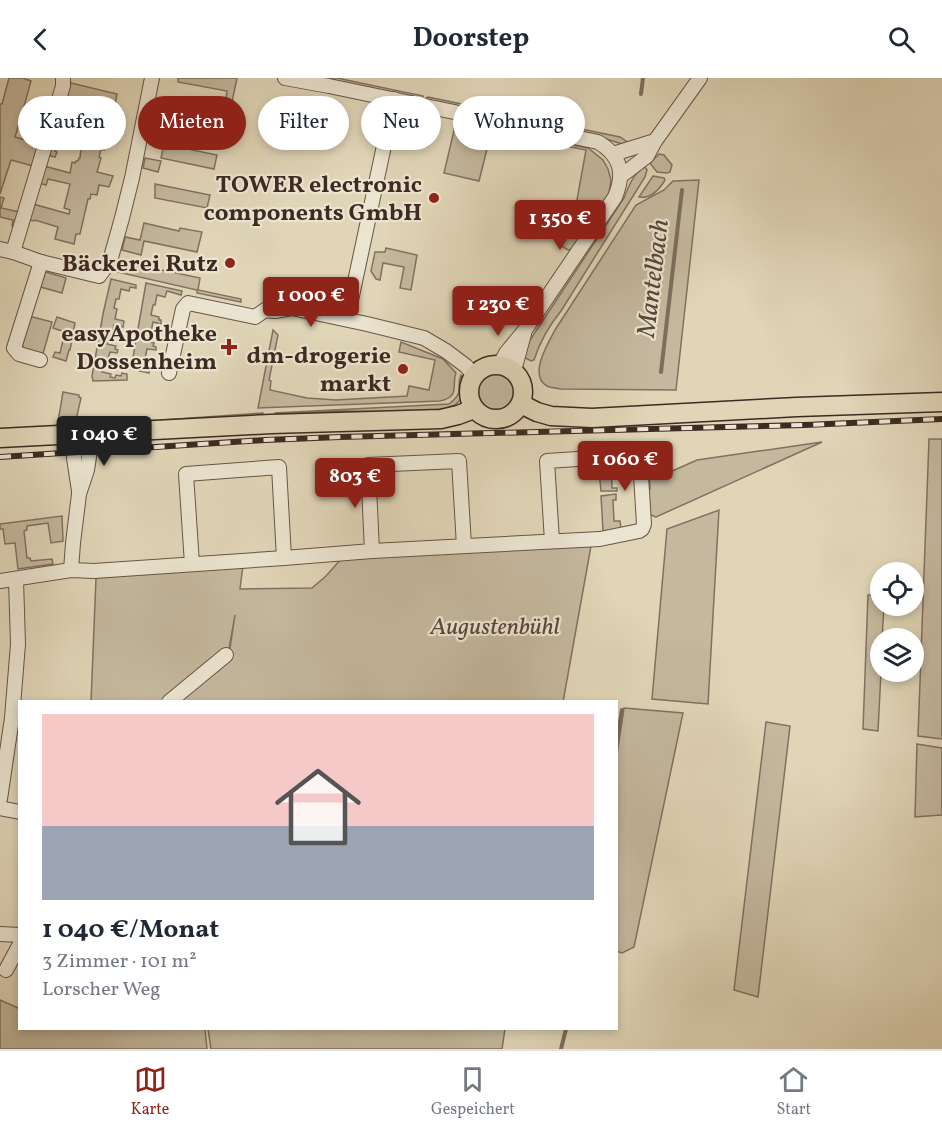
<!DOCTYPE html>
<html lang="de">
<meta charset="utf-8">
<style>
body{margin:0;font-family:Vollkorn,serif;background:#f6f6f7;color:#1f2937;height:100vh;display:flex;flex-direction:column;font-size:22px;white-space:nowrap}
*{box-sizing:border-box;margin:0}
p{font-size:20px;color:#747a83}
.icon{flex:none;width:33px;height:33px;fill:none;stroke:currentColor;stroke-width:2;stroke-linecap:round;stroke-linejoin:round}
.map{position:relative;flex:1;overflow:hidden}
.panel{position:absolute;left:18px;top:622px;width:600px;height:330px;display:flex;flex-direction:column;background:#fff;border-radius:0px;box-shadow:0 3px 9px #0003}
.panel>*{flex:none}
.guide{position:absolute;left:18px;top:18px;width:600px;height:54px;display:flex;gap:12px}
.fabs{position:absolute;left:870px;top:484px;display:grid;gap:12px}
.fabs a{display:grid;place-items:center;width:54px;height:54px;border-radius:50%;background:#fff;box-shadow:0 3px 9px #0003;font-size:30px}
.price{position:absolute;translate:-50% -51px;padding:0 14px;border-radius:6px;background:#8f2418;color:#fff;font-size:20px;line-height:39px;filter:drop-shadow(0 2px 3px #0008)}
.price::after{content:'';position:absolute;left:50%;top:36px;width:18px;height:14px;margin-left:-9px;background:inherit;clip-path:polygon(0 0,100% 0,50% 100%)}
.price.selected{background:#222;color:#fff}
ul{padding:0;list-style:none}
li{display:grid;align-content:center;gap:12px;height:318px;padding:0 24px}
li span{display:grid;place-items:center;height:186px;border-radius:0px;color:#555}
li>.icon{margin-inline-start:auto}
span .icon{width:108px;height:108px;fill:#fffc;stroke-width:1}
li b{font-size:26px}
.pill{padding:0 21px;border-radius:27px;background:#fff;box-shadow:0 3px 9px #0003;font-size:21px;line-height:54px}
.pill.selected{background:#8f2418;color:#fff}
header{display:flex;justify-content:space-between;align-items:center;height:78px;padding:0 24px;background:#fff;font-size:27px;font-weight:700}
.tabs{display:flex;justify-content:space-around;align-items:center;height:84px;border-top:2px solid #e0e1e3;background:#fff;font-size:16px;color:#747a83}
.tabs a{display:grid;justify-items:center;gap:3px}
.tabs .selected{color:#8f2418}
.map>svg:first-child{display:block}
.green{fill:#c4b89e;stroke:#807160;stroke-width:1.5}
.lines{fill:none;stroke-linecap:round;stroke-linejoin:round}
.stream{stroke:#7e6e5d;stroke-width:4}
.minor-casing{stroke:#665547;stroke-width:16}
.major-casing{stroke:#3d2a22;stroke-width:21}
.minor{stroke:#ebe4d0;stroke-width:14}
.major{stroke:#e0d5b7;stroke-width:18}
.rail-casing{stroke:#3d2a22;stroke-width:6}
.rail{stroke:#ebe4d0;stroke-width:4;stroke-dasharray:11;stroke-linecap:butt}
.poi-dot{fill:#8f2418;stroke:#ebe4d0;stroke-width:2}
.labels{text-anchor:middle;stroke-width:4.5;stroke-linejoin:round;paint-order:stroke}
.poi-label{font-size:24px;font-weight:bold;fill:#3d2a22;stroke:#ebe4d0;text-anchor:end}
.park-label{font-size:24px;font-style:italic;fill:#58463b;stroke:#ebe4d0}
.water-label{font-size:26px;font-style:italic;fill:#58463a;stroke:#ebe4d0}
</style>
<header><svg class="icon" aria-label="back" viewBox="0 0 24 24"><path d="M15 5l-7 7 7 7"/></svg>Doorstep<svg class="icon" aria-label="search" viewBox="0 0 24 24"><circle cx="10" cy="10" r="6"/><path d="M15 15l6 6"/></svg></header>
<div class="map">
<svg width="942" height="971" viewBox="0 0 942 971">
<rect width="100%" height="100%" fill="#e0d5b7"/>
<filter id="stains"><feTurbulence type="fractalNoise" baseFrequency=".00333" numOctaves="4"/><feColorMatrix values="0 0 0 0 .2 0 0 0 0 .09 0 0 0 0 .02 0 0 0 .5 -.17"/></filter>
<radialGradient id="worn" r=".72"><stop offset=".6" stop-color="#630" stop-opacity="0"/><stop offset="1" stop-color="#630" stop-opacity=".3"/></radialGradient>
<!-- green -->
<g class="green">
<polygon points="9,0 23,0 31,3 23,32 35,35 31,50 19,46 15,59 40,66 33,88 11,82 0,116 0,26 2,26"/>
<polygon points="178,0 237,0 231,29 225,28 227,13 178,4"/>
<polygon points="316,0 337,0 423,18 423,22"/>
<polygon points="71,5 117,16 115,28 112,28 106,52 108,53 104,72 101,71 99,79 101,80 97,94 113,98 109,109 99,107 97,117 91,116 90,121 88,121 80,156 76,156 74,166 55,161 58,149 35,142 34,143 29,142 33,126 69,136 70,132 64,130 70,106 48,101 46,107 39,105 44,88 70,95 72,84 75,85 76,83 78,83 79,80 80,80 81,69 76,68 76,63 66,61 65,63 60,62 59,66 56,66 55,73 57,74 55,79 47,77 69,6"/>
<polygon points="428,19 620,59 629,65 622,66 600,59 425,21"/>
<polygon points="172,29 212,38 211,50 170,42"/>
<polygon points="152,42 169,45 167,56 150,52"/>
<polygon points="456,44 492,51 479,103 444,95"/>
<polygon points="516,55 588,70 603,82 608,91 611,102 609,115 572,171 568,172 558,166 573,144 586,72 516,58"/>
<polygon points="164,66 217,77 214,91 161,80"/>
<polygon points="659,76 664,77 672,87 670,94 667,95 657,94 650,85"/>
<polygon points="145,80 161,83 158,94 143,90"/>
<path d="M644,88L647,92L645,99L561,233C548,249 540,263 534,282L531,283L522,278L524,271L624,120C629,107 633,97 644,88Z"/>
<path d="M653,98L664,100L665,102C659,112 650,121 639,119Z"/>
<path d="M699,102L676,312L561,311C556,310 551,310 547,308C528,298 548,265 555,252L636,127L664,112L673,103Z"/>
<polygon points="155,106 210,117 207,130 155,120"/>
<polygon points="0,119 4,120 1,130 20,134 17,150 12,148 13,142 0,139"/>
<polygon points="144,145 179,153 180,150 202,154 197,174 144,163 141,177 122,172 125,159 140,162"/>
<polygon points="386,170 417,177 411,212 400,210 404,189 383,185 380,202 376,201 371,193 375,174 385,174"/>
<polygon points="115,182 200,200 198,212 241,221 241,224 197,215 197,212 113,193"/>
<polygon points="43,194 46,194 66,200 62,215 37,208"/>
<polygon points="111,201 136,207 136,210 130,209 129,213 121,211 119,221 116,221 114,230 117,231 115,241 124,243 123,249 114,247 112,257 109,257 107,266 116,268 115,271 118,272 117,275 110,274 107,284 104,283 102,294 111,296 110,299 115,300 116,297 121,298 122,295 127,296 127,302 93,303 92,298 103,236"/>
<polygon points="146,205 182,213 181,217 167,213 165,219 157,217 155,227 153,227 151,237 159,239 159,242 161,242 161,246 153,244 151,254 147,254 146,263 154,265 153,268 156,269 156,272 147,271 145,281 142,280 140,290 149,292 149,295 131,291"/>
<polygon points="29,238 52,244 42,279 25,274 21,264"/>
<polygon points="57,239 75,245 70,272 69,272 66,283 53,279 55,274 60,275 65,254 53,250"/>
<path d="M273,252L278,257L269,302L271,303L270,312L307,320L336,322L407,318L409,308L429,312L435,282L399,274L401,264L443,281L456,295C451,308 461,318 440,323L258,330Z"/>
<circle cx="497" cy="315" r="23"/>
<path d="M461,297L465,305L462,320L455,327L444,331L400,334L345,333L275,336V335L449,326C466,313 455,309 461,297Z"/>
<polygon points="63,314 79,317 79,319 81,320 76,342 58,344"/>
<polygon points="263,335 263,337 102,347 103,346"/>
<polygon points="929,361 942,361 942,661 918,658"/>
<polygon points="822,364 656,439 645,435 645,412 650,411 648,385 665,384 670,394 697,382"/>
<polygon points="617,382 617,387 611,387 612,410 617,410 617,413 601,413 598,383"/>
<polygon points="616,416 616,422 613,422 614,443 620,443 621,451 603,453 601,418"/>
<polygon points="719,432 708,626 652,621 667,451"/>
<polygon points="62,438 63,463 51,465 48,445 27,448 27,452 24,453 27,480 30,480 31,483 52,481 53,486 18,491 15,465 5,466 3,451 0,451 0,446"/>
<polygon points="591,468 563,624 174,624 229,577 235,537 229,571 162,624 91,624 96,500 243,487 240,511 312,510 326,498 342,480"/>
<polygon points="868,517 880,517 880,528 884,528 882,561 880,561 881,594 878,653 863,651"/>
<polygon points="624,630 683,635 634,869 622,875 616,873 616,683"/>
<polygon points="766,644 790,648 758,919 734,912"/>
<polygon points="917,666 942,670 942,737 915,739"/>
<polygon points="0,922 18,930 19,928 20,951 205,951 207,971 0,971"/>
<polygon points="208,951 505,951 502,971 211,971"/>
</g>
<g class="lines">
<!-- stream -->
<g class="stream">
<polyline points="641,16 643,0"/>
<polyline points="661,294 682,112"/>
<polyline points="616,668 622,632"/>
<polyline points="561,971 566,951"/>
</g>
<!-- minor casing -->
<g class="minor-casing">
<g id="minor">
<path d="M285,0L329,8L598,64C621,78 625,95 615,119L525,252L506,275L500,286"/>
<polyline points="613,76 655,63"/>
<polyline points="621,98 647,78 655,63 700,0"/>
<polyline points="0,171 13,174 41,184 99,198 110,183 122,140 132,100 152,0"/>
<polyline points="13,174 63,8 63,0"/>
<polyline points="347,241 394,21"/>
<polyline points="40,282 19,276 14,270 41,184"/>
<polyline points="514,293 524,256"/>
<polyline points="169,295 183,231 188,225 255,239 265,232 275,233 292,230 367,246 424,260 446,273 466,288 474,297"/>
<polyline points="78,356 74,380 79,413"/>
<polyline points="372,473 368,387 459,383 464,468"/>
<polyline points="192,486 186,396 279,389 284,480"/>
<polyline points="71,492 73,465 79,416 87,392 89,379 90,355"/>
<polyline points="0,503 71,492 94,493 284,480 372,473 600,461 639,453 642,451 644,446 640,381 638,377 547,383 552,463"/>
<polyline points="169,624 226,577"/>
<polyline points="0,721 12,640 18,566 16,502"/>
<polyline points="0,730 20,734"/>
<polyline points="0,856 20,857"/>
<polyline points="6,892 20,866"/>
</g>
</g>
<!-- major casing -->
<g class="major-casing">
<g id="major">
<circle cx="496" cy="314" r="27"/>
<polyline points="521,326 537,334 551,338 592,340 797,329 942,324"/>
<polyline points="0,360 271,346 441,341 458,337 474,331"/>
</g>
</g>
<!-- minor -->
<use href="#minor" class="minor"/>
<!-- major -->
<use href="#major" class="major"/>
<!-- rail casing -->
<g class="rail-casing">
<polyline id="rail" points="0,379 265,362 340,359 805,347 942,341"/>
</g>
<!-- rail -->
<use href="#rail" class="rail"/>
</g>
<!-- markers -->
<g class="poi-dot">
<circle cx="434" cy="120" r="6"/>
<circle cx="230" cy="185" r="6"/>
<path d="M226 260h6v6h6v6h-6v6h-6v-6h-6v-6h6z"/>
<circle cx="403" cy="291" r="6"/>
</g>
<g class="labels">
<!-- poi labels -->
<g class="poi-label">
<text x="422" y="114">TOWER electronic<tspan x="422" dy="28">components GmbH</tspan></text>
<text x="218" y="193">Bäckerei Rutz</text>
<text x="217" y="263">easyApotheke<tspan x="217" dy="28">Dossenheim</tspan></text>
<text x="391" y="285">dm-drogerie<tspan x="391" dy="28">markt</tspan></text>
</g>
<!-- park labels -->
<g class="park-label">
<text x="495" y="556">Augustenbühl</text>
</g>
<!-- water labels -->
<g class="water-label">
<text transform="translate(652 200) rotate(-83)" y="9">Mantelbach</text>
</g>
</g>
<rect width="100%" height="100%" filter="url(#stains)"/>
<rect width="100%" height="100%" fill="url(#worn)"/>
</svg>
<div class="fabs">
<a><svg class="icon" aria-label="locate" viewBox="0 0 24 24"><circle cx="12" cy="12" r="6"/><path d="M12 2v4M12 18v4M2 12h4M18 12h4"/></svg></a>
<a><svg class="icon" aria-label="layers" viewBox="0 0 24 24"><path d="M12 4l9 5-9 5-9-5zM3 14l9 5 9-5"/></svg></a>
</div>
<b class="price" style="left:560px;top:173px">1 350 €</b>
<b class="price" style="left:311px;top:250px">1 000 €</b>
<b class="price" style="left:498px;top:259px">1 230 €</b>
<b class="price selected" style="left:104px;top:389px">1 040 €</b>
<b class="price" style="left:625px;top:414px">1 060 €</b>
<b class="price" style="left:355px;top:431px">803 €</b>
<div class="guide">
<a class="pill">Kaufen</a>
<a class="pill selected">Mieten</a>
<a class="pill">Filter</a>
<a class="pill">Neu</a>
<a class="pill">Wohnung</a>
</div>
<section class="panel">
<ul>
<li><span style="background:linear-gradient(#f6c9c9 60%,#9aa5b1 0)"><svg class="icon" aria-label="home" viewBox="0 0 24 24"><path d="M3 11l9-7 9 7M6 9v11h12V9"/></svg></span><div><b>1 040 €/Monat</b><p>3 Zimmer · 101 m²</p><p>Lorscher Weg</p></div></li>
</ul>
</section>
</div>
<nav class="tabs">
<a class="selected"><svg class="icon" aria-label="map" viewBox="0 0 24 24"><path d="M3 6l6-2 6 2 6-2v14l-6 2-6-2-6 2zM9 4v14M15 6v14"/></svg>Karte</a>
<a><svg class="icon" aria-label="saved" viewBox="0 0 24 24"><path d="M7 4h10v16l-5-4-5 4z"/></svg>Gespeichert</a>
<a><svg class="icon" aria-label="home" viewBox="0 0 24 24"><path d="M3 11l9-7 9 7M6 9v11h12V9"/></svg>Start</a>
</nav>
